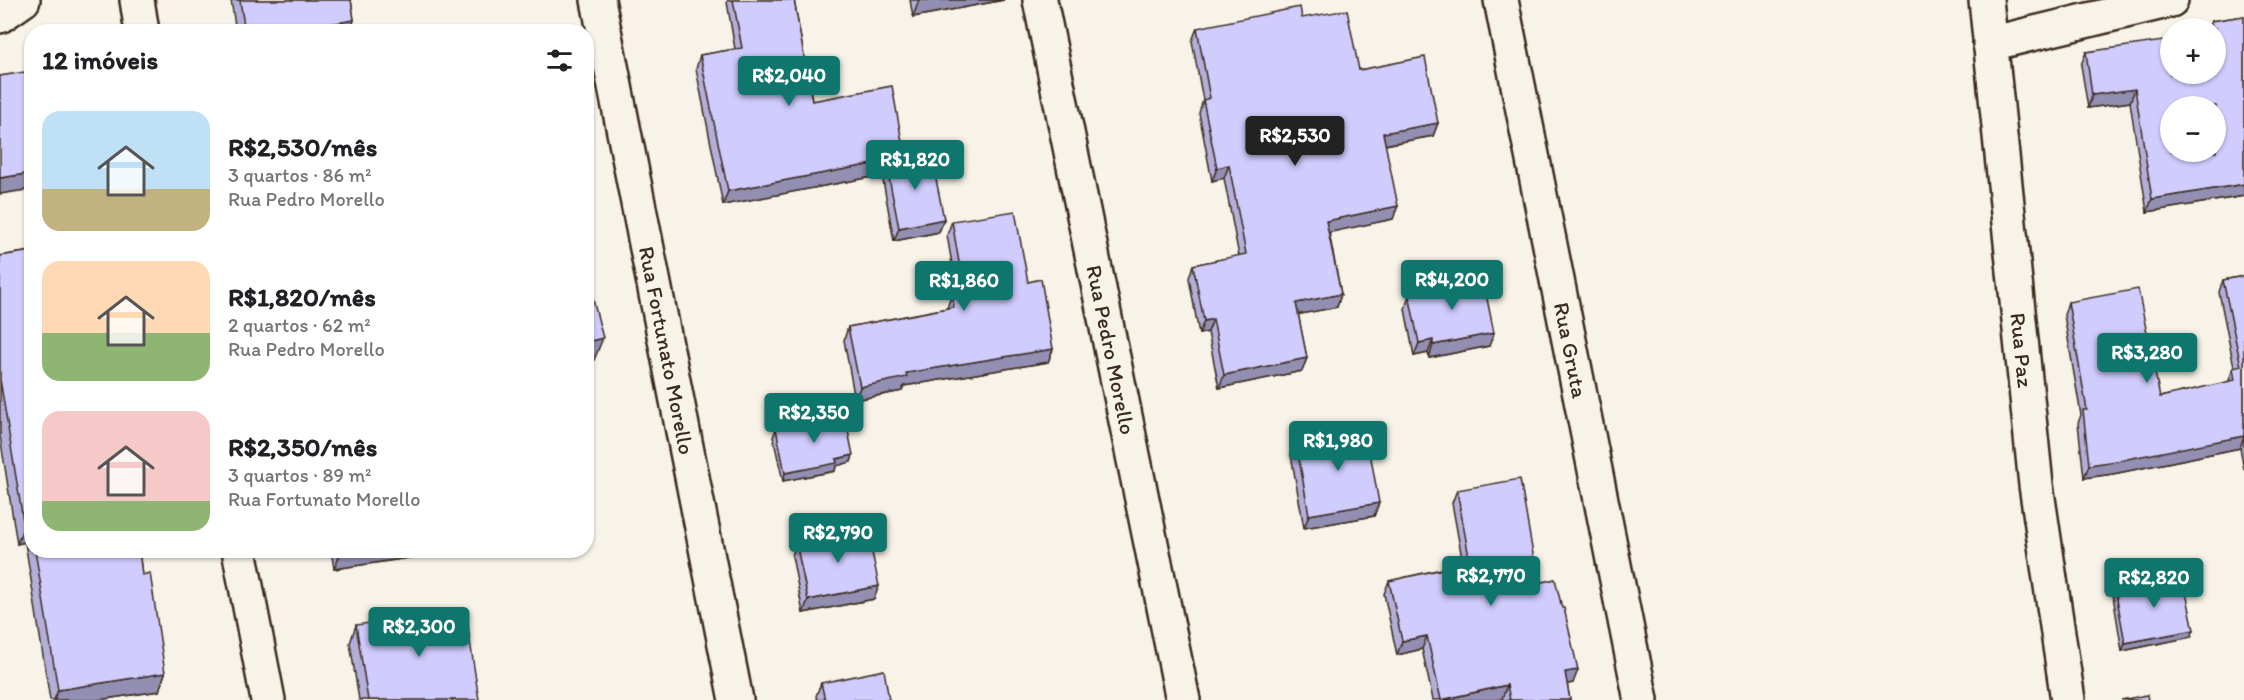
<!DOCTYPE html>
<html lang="pt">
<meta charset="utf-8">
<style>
body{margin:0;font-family:Itim,sans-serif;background:#f6f6f6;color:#202124;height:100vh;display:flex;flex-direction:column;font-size:22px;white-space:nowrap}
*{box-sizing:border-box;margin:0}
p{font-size:20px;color:#757577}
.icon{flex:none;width:33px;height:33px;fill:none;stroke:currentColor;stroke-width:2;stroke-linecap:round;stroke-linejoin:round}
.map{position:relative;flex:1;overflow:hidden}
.drawer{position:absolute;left:24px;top:24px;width:570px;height:534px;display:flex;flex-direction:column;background:#fff;border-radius:24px;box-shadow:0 2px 4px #0004}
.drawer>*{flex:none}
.fabs{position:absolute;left:2160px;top:18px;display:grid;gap:12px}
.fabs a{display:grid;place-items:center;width:66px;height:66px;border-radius:50%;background:#fff;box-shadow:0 2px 4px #0004;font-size:30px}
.price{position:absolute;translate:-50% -51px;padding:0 14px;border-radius:6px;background:#0f766e;color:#fff;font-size:20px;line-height:39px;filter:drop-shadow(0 2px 3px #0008)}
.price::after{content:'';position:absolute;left:50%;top:36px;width:18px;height:14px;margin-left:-9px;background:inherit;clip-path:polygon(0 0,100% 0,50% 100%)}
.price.current{background:#222;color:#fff}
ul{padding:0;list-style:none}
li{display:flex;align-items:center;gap:18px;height:150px;padding:0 18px}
li span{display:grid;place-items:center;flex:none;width:168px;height:120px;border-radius:18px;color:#555}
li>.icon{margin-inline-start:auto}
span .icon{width:72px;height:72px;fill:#fffc;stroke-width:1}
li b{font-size:26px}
h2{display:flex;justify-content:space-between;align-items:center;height:72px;padding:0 18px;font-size:26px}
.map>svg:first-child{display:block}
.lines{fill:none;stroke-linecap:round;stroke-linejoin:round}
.minor-casing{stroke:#3b2a1e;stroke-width:38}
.minor{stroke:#f7f3e8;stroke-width:33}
.wall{fill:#b3afda;stroke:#3b2a1e;stroke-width:1.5}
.shaded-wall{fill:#928fb2;stroke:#3b2a1e;stroke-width:1.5}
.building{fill:#d0ccfe;stroke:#3b2a1e;stroke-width:1.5;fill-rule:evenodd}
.labels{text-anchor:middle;stroke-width:4.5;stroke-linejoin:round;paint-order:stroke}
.street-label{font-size:22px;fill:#3b2a1e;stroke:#f7f3e8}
</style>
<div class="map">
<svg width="2244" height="700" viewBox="0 0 2244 700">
<rect width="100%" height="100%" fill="#f7f3e8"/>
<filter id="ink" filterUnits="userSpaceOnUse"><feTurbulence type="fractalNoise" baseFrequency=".0167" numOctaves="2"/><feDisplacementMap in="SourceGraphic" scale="12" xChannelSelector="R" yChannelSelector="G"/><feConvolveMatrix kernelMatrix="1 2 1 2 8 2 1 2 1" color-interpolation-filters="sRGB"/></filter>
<g filter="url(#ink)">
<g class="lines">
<!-- minor casing -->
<g class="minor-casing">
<g id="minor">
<polyline points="137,0 142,32"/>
<path id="s1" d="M598,0L736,700"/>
<path id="s2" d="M1040,0L1183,700"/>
<path id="s3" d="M1501,0L1641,700"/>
<path id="s4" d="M1986,0L2036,485L2068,700"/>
<polyline points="0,16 23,0"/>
<polyline points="1990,44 2171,0"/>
<polyline points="239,550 268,700"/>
</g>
</g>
<!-- minor -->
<use href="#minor" class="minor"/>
</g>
<!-- wall -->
<g class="wall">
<polygon points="231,0 351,0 354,20 350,32 236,32"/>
<polygon points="728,0 794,0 812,101 905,158 905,159 944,219 939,232 894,241 882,175 723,205 696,69 700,55 735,49 727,2"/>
<polygon points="910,0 1004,0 913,17"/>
<polygon points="2244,16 2244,196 2147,212 2130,102 2088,108 2081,65 2086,52 2216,74 2216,28 2208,28 2211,21"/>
<polygon points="1302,18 1359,70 1438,123 1433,136 1385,145 1393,219 1329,232 1341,294 1337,307 1298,314 1307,358 1302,371 1219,388 1208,332 1199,334 1189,278 1193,265 1239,256 1224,178 1212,181 1199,113 1203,100 1192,41 1197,28"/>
<polygon points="952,221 1028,282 1053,349 1048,362 904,386 902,391 855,400 844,340 848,327 947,308 952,294 957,293 947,235"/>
<polygon points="32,251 32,550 139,550 142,575 165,673 159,691 98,700 50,700 25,542 17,544 0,436 0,256"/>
<polygon points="2244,276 2244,470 2240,448 2113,474 2084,478 2078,423 2081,415 2064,315 2068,302 2160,397 2229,382 2229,380 2233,368 2234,367 2219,292 2223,280"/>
<polygon points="1422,286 1489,346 1429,358 1428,353 1414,356 1405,309 1409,295 1419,294"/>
<polygon points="776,429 853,455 851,462 836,466 835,471 783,481 773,437"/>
<polygon points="1296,442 1379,503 1374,516 1304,528 1291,455"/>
<polygon points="1457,490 1538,583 1573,683 1567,684 1570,700 1503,700 1502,699 1496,700 1433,700 1422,649 1397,655 1384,594 1389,581 1463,564 1452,503"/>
<polygon points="796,543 874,599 803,613 792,556"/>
<polygon points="331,550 443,550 442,553 334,569"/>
<polygon points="2115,588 2191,637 2122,651 2113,596"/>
<polygon points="356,625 479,700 359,700 350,643"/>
<polygon points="821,683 889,700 817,700 816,696"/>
</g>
<!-- shaded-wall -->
<g class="shaded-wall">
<polygon points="919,0 1004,0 913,17"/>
<polygon points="354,20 350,32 281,32"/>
<polygon points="2135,89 2130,102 2088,108 2092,95"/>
<polygon points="1438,123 1433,136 1378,146 1383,133"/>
<polygon points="905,158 901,171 886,163 882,175 723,205 728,191"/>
<polygon points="1229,165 1224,178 1212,181 1217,168"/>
<polygon points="32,173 32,189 0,194 0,178"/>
<polygon points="2244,184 2244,196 2147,212 2152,199"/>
<polygon points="1398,206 1393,219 1322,234 1326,221"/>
<polygon points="944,219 939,232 894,241 899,228"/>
<polygon points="1341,294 1337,307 1291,316 1296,303"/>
<polygon points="1213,319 1208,332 1199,334 1204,321"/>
<polygon points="1494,333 1489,346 1429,358 1433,345"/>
<polygon points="603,338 594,360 586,362 586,342"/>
<polygon points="1433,340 1428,353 1414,356 1419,343"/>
<polygon points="1053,349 1048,362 904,386 902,391 855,400 860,387 906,373"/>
<polygon points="1307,358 1302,371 1219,388 1224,375"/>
<polygon points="2244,436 2240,448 2113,474 2084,478 2089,465"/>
<polygon points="853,455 851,462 836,466 835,471 783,481 785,473"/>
<polygon points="1379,503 1374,516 1304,528 1309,515"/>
<polygon points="31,525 25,542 17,544 24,526"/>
<polygon points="349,550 443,550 442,553 334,569 341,552"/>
<polygon points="879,586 874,599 803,613 808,600"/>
<polygon points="2194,630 2191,637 2122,651 2125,643"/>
<polygon points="1427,636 1422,649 1397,655 1402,641"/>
<polygon points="1578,670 1573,683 1560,686 1565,672"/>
<polygon points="165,673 159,691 98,700 54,700 58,690"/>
<polygon points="1507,685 1502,699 1496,700 1442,700"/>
</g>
<!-- building -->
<g class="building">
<polygon points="240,0 351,0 354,20 281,32 245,32"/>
<polygon points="733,0 794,0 812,101 892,86 905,158 728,191 700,55 742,48"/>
<polygon points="1300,7 1302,18 1347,10 1359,70 1425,57 1438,123 1383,133 1398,206 1326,221 1341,294 1296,303 1307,358 1224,375 1213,319 1204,321 1193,265 1246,254 1229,165 1217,168 1203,100 1210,98 1197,28"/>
<path d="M2244,16V184L2152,199L2135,89L2092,95L2086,52L2170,40V74H2216V28H2212L2211,21ZM2170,106H2216V152H2170Z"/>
<polygon points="32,71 32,173 0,178 0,76"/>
<polygon points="931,154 944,219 899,228 886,163"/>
<polygon points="1015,211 1028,282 1041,279 1053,349 906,373 907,377 860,387 848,327 954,307 952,294 964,292 952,221"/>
<polygon points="32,251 32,528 31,525 24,526 0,379 0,256"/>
<polygon points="1482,274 1494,333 1433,345 1433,340 1419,343 1409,295 1423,293 1422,286"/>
<polygon points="2244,276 2244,436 2117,461 2089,465 2083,410 2087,410 2068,302 2138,289 2160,397 2235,380 2233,368 2241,366 2223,280"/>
<polygon points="589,284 603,338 586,342 586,285"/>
<polygon points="845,416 853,455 836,459 837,463 785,473 776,429"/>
<polygon points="1366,430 1379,503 1309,515 1296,442"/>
<polygon points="1520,479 1538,583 1555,579 1562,608 1564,608 1578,670 1565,672 1570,700 1510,700 1507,685 1441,700 1427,636 1402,641 1389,581 1470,563 1457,490"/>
<polygon points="867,528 879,586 808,600 796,543"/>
<polygon points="35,550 139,550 142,575 150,573 165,673 58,690"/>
<polygon points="2182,574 2194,630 2125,643 2115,588"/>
<polygon points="465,608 479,700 368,700 356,625"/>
<polygon points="884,670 889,700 825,700 821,683"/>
<polygon points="2147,695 2148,700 2121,700"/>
</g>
</g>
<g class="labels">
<!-- street labels -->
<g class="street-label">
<text dy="8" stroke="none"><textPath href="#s1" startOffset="357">Rua Fortunato Morello</textPath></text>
<text dy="8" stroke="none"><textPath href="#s2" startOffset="357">Rua Pedro Morello</textPath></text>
<text dy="8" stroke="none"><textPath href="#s3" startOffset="357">Rua Gruta</textPath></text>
<text dy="8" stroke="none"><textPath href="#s4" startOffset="352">Rua Paz</textPath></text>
</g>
</g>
</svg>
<div class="fabs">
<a>+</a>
<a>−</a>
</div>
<b class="price" style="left:789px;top:107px">R$2,040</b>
<b class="price current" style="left:1295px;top:167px">R$2,530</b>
<b class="price" style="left:915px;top:191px">R$1,820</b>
<b class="price" style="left:1452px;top:311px">R$4,200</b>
<b class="price" style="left:964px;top:312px">R$1,860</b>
<b class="price" style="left:2147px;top:384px">R$3,280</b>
<b class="price" style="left:814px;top:444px">R$2,350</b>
<b class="price" style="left:1338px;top:472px">R$1,980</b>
<b class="price" style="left:838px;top:564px">R$2,790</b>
<b class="price" style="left:1491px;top:607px">R$2,770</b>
<b class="price" style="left:2154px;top:609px">R$2,820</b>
<b class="price" style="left:419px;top:658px">R$2,300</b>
<section class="drawer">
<h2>12 imóveis<svg class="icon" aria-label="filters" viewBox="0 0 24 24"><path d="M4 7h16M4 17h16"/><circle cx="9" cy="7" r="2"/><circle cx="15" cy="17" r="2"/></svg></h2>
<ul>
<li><span style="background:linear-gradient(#bfe0f5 65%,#c2b280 0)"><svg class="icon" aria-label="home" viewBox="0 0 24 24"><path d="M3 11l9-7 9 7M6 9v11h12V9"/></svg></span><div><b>R$2,530/mês</b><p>3 quartos · 86 m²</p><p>Rua Pedro Morello</p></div></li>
<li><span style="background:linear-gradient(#ffd9b3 60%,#8fb573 0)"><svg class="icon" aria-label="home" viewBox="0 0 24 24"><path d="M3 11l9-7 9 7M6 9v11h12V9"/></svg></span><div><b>R$1,820/mês</b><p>2 quartos · 62 m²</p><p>Rua Pedro Morello</p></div></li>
<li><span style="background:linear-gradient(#f6c9c9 75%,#8fb573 0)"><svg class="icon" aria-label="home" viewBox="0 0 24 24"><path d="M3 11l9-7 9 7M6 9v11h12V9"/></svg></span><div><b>R$2,350/mês</b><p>3 quartos · 89 m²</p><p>Rua Fortunato Morello</p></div></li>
</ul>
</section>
</div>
